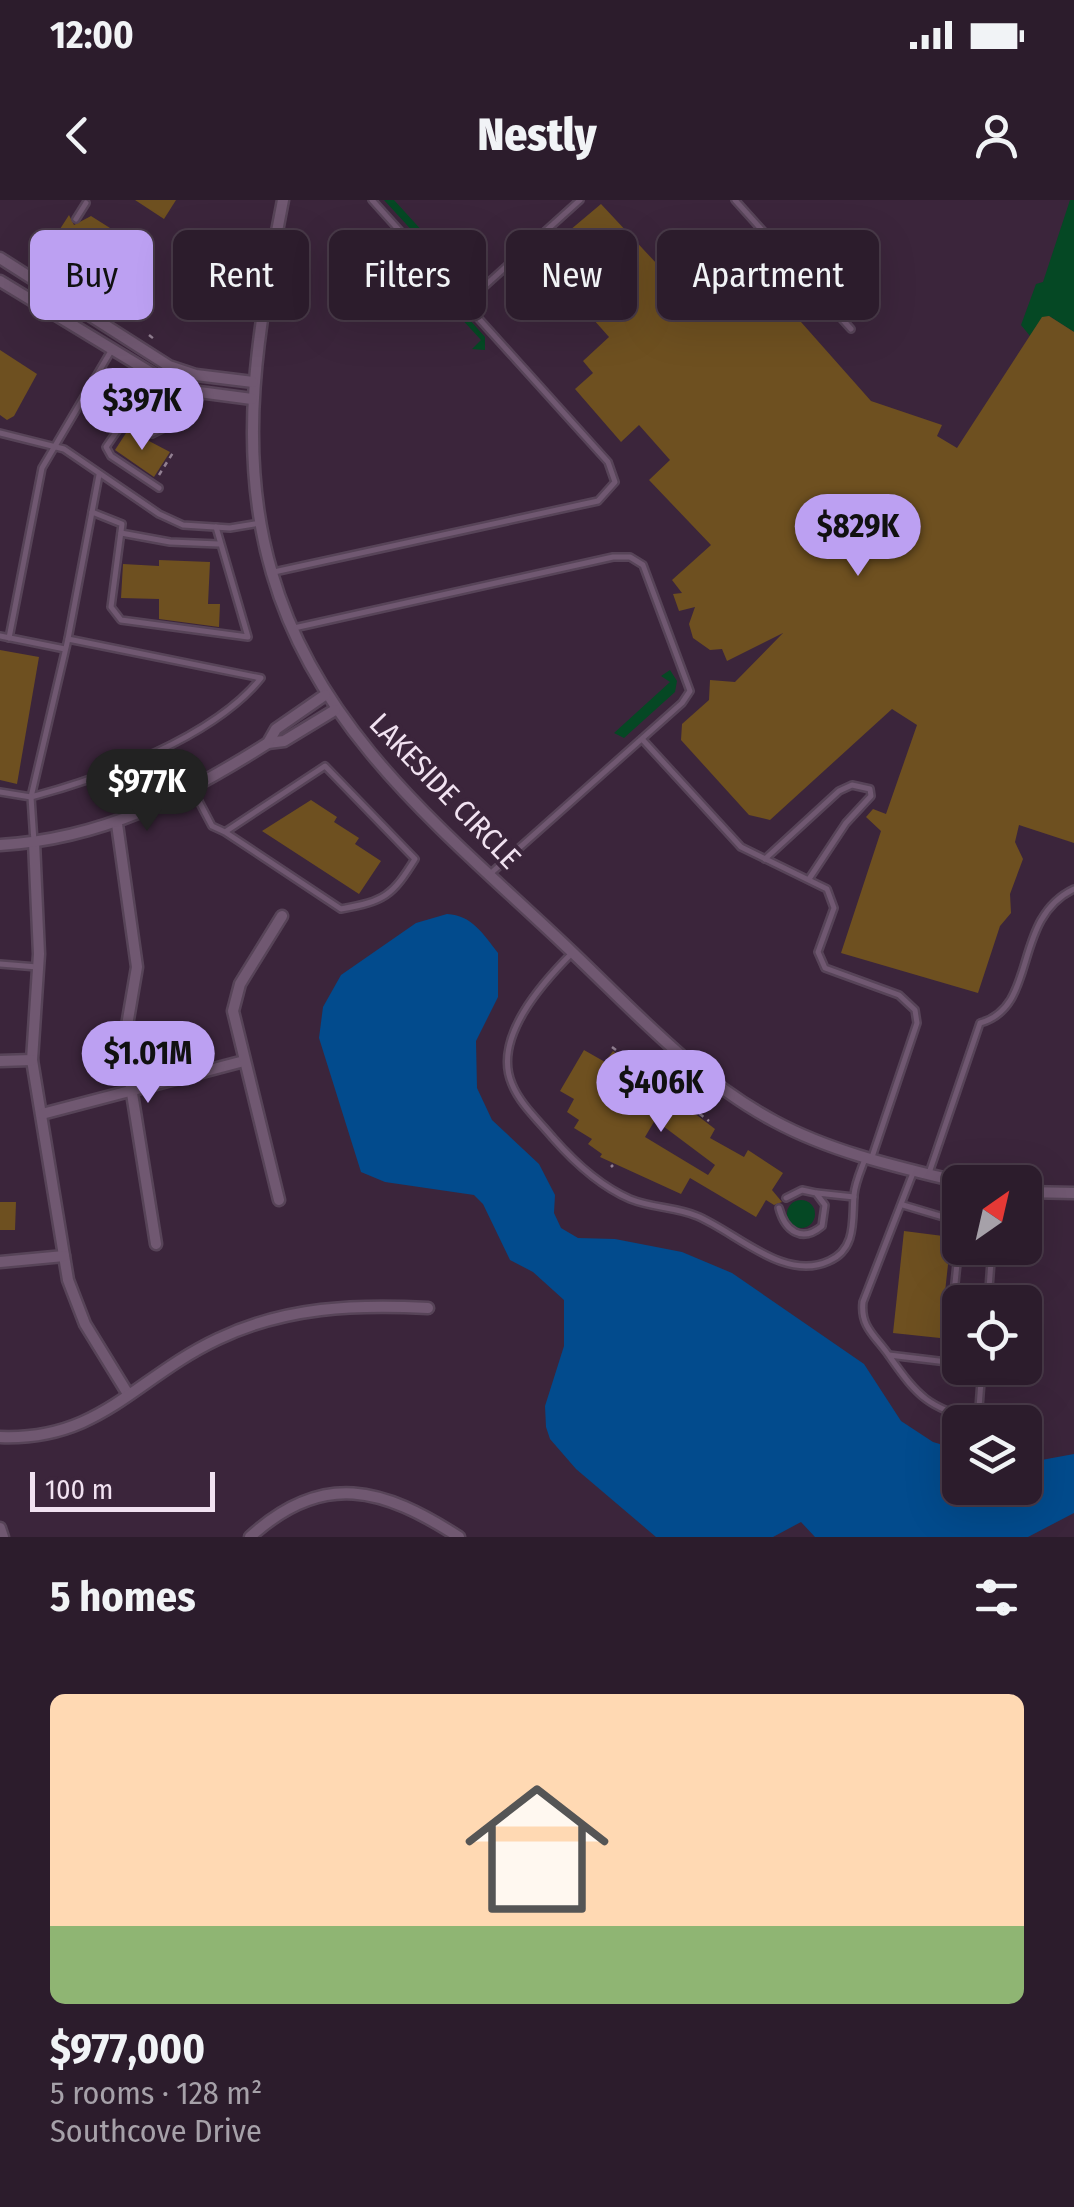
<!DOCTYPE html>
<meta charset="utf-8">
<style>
body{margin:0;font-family:"Fira Sans Condensed",sans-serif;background:#382938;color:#f1f3f6;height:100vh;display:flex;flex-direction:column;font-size:38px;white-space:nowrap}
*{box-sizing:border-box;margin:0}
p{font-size:32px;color:#a6a1a9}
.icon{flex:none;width:55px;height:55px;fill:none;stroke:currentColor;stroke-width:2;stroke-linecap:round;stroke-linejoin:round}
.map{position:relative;height:1337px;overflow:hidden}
.sheet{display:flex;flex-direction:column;background:#2c1c2c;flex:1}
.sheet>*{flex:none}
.top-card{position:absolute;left:30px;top:30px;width:1015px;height:90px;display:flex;gap:20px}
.needle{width:65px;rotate:34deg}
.fabs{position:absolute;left:942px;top:965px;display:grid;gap:20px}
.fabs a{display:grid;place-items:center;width:100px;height:100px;border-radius:15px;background:#2c1c2c;box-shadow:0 10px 40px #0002,0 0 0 2px #483a48;font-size:50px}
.scale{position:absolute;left:30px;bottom:25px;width:185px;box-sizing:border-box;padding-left:10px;border:5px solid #f1e2f1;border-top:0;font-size:28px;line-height:35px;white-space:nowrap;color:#f1e2f1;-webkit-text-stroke:8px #3b253b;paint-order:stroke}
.price{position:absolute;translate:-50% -85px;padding:0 22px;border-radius:35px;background:#bca0f2;color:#111;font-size:32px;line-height:65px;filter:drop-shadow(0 2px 5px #0008)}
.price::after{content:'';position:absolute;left:50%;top:60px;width:30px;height:22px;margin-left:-15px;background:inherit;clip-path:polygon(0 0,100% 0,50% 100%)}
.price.current{background:#222;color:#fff}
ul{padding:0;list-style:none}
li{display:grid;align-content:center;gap:20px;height:530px;padding:0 50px}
li span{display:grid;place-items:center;height:310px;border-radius:15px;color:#555}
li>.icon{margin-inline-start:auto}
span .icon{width:180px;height:180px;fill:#fffc;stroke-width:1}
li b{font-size:42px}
h2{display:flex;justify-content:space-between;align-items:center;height:120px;padding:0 50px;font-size:42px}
.tag{padding:0 35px;border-radius:15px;background:#2c1c2c;box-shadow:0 10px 40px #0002,0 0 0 2px #483a48;font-size:35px;line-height:90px}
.tag.current{background:#bca0f2;color:#111}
.status{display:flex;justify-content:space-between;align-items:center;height:70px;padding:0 50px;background:#2c1c2c;direction:ltr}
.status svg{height:28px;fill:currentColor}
header{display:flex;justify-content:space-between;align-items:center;height:130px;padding:0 50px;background:#2c1c2c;font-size:45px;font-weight:800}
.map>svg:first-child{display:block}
.green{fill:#054824}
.water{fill:#024b8d}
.building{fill:#6e5020;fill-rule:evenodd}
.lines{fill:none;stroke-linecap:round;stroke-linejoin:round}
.lane-casing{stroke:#574458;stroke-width:10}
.street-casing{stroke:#574458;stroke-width:15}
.path{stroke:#928092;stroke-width:2.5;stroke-dasharray:5 5;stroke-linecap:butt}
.lane{stroke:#705871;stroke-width:5}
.street{stroke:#705871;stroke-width:10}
.labels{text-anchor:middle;stroke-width:8;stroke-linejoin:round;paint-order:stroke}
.street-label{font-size:30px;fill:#f1e2f1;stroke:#3b253b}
</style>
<div class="status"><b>12:00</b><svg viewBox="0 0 49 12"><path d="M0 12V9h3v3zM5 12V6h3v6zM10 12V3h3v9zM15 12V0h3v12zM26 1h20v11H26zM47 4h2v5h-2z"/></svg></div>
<header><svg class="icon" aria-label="back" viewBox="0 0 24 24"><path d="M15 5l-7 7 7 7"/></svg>Nestly<svg class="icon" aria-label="person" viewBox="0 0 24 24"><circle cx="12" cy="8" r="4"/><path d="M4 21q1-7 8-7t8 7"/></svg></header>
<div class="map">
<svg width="1074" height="1337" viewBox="0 0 1074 1337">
<rect width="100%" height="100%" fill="#3b253b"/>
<!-- green -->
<g class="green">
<polygon points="384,0 394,0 466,79 478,78 480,82 461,84"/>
<polygon points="1070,0 1074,0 1074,132 1049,116 1042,118 1030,136 1021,125 1036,84 1043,82"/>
<polygon points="427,80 438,84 485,137 485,150 472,149 481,140 434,89 423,96 421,88"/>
<polygon points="670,470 677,481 675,492 624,538 614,533 670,482 661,476"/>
<circle cx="801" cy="1014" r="14"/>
</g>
<!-- water -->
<path class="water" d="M447,714C472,715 484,735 498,753V797L476,841L477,888L492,920L539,964L555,995L554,1013L561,1028L578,1038L615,1039L682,1052L732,1073L864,1164L901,1221L933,1242L960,1250V1288H1025V1263L1074,1254V1313L1028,1337H815L801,1322L773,1337H656L576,1269L550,1239L546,1227L545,1206L564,1146V1100L533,1072L510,1060L483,1004L474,995L385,982L361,972L319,838L323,807L341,775L416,723Z"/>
<!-- building -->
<g class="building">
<polygon points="135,0 176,0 164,19"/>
<polygon points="601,4 671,79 724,35 871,201 942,225 937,236 957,248 1042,117 1049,116 1074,132 1074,643 1019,625 1015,642 1023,659 1010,694 1011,713 1000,726 978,793 841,753 881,631 866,617 873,609 886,614 917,525 892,509 770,620 749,615 681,540 682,524 709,500 710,480 735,482 783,433 727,461 722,449 710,450 693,438 689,424 695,407 679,411 673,394 682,393 672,380 711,345 649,280 670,260 639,225 621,242 575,189 593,173 583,161 609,137 538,57"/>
<polygon points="69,15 74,25 91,16 129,40 120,64 106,60 104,64 76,41 71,28 60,29"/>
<polygon points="0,150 37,174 14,216 7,220 0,215"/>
<polygon points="128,230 170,252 154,277 115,250"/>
<polygon points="159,360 210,362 208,404 220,404 219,427 159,419 159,399 121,398 123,364 159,366"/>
<polygon points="0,450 39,457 17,584 0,580"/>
<polygon points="311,600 337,617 334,622 359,638 355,644 381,661 359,694 262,631"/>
<path d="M584,850L605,862L613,851L715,929L710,938L744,957L748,950L783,973L772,990L782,1002L774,1005L766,1000L756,1017L690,978L681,994L600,957L602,954L588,944L592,939L574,928L579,920L567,912L574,899L560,891ZM655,920L715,965L708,975L645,937Z"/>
<polygon points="0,1002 16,1002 15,1030 0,1030"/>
<polygon points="904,1031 951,1037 940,1138 893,1133"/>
</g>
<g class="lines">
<!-- lane casing -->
<g class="lane-casing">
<g id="lane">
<polyline points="735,0 851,129"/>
<polyline points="76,19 86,3"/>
<polyline points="59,45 67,33"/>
<polyline points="467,102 580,0"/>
<polyline points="0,233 64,249 159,314 183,325 230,328 260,323"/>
<polyline points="159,288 111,256 106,247 124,221 152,234 168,226"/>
<polyline points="92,312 122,324 111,407 121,420 248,437 216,327"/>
<polyline points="121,333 170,342 219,344"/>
<polyline points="274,372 598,301 615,282 608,262 372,0"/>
<polyline points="294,428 613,357 630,357 643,365 690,491 682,503 490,674"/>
<polyline points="0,436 65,449"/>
<polyline points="9,438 42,268 111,151"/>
<path d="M68,439L261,478C214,537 103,578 31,597Z"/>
<polyline points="68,439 99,275"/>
<polyline points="642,539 741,647 827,689 834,708 818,752 825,768 899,795 915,810 917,823 872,957"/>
<path d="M193,590L212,626L225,632L325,566L415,659C392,696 385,701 341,709L225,632"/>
<polyline points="0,592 31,597 34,642"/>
<polyline points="765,659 839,591 852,585 870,589 871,596 846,623 809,679"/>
<path d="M573,752C543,782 492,838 512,884C520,904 539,921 553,938C575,963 600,986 630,999C652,1008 676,1007 697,1016C736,1032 784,1082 829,1061C857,1049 852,1019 854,995C855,983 861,970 865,959"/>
<polyline points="0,764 37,767"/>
<path d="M913,973L863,1102C860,1128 877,1137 890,1157C918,1197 929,1208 978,1221L982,1168"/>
<path d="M929,973L980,823C1039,807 1011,719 1074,689"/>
<polyline points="817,993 854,997"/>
<polyline points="903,1005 960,1022"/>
<path d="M779,1008C785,1031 802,1043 822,1026L825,1005L816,993L802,990L786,998"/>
<polyline points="988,1102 992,1048"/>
<polyline points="889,1155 947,1162 960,1034"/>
</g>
</g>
<!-- street casing -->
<g class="street-casing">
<g id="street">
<path d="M283,0C259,125 235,248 272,373C319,537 454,639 572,752C635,812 697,880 774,921C831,952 898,967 960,982"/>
<polyline points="0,58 169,166 196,175 253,182"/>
<polyline points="0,81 163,180 199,192 252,199"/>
<polyline points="268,543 284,541 335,510"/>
<polyline points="117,624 137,767 124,843 156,1044"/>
<polyline points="34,642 39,754 32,860 68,1080 85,1124 128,1194"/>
<path d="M0,645C102,639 183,597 268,543L276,529L325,495"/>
<polyline points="0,861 32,860"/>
<polyline points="42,914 244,861"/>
<polyline points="1025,992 1074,993"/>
<polyline points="279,1000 233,811 240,784 282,716"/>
<polyline points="0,1062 64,1056"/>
<path d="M0,1237C100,1241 135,1178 218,1139C285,1107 355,1104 428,1108"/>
<polyline points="0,1328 3,1337"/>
<path d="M250,1337C323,1270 383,1288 459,1337"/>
</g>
</g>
<!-- path -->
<g class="path">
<polyline points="123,64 130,53"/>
<polyline points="149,135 154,139"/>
<polyline points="159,275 174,251"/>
<polyline points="612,847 709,921"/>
<polyline points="611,967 613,965"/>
</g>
<!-- lane -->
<use href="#lane" class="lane"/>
<!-- street -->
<use href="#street" class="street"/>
</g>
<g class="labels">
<!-- street labels -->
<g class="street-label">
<text transform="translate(445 591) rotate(46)" y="10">LAKESIDE CIRCLE</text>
</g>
</g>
</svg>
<div class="fabs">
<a><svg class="needle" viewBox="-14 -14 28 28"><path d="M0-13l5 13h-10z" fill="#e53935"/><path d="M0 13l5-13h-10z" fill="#a6a1a9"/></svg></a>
<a><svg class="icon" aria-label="locate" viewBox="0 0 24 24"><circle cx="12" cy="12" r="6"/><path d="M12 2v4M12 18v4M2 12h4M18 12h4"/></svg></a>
<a><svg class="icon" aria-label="layers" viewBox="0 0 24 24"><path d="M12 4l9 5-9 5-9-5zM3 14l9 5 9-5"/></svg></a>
</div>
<div class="scale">100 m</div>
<b class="price" style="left:142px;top:253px">$397K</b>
<b class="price" style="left:858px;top:379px">$829K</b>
<b class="price current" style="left:147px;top:634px">$977K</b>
<b class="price" style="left:148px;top:906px">$1.01M</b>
<b class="price" style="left:661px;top:935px">$406K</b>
<div class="top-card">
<a class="tag current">Buy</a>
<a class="tag">Rent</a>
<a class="tag">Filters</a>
<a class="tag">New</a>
<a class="tag">Apartment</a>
</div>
</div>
<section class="sheet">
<h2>5 homes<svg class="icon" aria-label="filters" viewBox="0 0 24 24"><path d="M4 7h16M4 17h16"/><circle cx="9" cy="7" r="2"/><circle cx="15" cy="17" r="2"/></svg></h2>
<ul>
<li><span style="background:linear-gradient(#ffd9b3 75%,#8fb573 0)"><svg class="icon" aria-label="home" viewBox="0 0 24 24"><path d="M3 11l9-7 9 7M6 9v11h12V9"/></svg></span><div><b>$977,000</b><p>5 rooms · 128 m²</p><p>Southcove Drive</p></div></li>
</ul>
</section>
